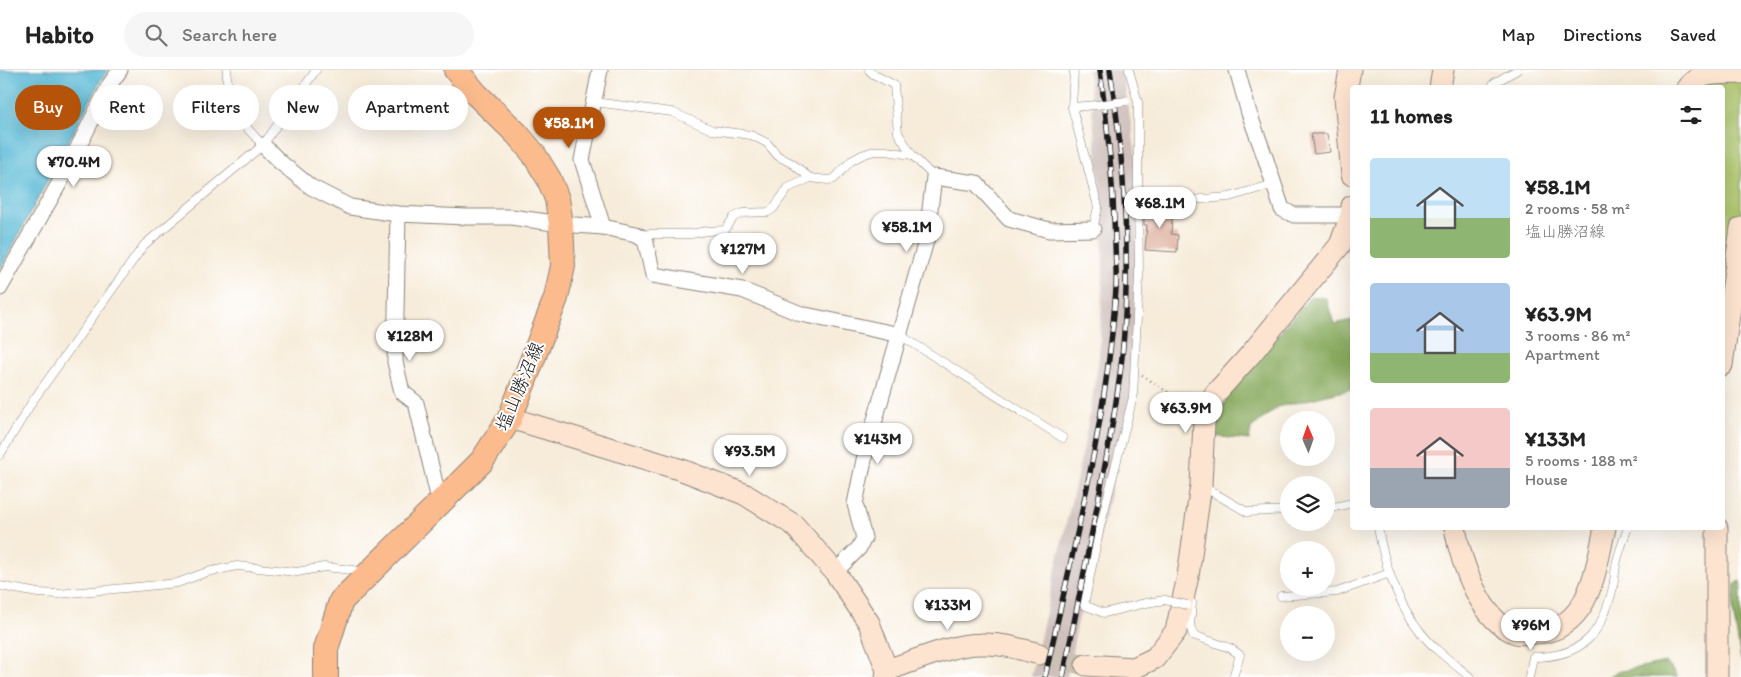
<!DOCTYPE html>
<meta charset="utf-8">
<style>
body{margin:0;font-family:Itim,"Klee One",sans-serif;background:#f6f6f6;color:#222;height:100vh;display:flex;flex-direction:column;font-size:19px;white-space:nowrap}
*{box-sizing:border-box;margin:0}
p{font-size:16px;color:#767676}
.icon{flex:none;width:28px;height:28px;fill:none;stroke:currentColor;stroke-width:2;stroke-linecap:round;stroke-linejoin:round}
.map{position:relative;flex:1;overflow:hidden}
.side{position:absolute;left:1350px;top:15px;width:375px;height:445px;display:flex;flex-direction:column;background:#fff;border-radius:5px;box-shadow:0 5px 20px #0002}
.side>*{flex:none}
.hud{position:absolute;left:15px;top:15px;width:475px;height:45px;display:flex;gap:10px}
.needle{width:32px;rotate:358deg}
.fabs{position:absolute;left:1280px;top:341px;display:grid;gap:10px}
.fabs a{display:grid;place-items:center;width:55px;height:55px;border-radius:50%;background:#fff;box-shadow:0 5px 20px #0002;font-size:25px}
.price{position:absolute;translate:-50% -42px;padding:0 11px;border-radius:18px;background:#fff;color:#222;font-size:16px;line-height:32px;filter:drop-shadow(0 1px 2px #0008)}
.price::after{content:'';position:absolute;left:50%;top:30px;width:15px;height:11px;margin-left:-8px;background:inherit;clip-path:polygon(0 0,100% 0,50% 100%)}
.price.selected{background:#b45309;color:#fff}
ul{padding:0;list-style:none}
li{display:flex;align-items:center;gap:15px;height:125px;padding:0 20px}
li span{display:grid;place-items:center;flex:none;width:140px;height:100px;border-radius:5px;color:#555}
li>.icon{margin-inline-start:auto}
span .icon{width:60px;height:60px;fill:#fffc;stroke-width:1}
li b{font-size:21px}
h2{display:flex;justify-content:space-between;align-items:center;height:60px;padding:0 20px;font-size:21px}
.pill{padding:0 18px;border-radius:22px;background:#fff;box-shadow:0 5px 20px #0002;font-size:18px;line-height:45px}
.pill.selected{background:#b45309;color:#fff}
header{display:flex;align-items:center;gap:30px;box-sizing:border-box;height:70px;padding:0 25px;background:#fff;border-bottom:1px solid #e0e0e0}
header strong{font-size:24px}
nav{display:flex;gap:28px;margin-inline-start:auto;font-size:18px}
.search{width:350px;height:45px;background:#f6f6f6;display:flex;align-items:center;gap:12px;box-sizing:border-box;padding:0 18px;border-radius:28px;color:#767676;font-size:19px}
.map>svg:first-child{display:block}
.industrial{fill:#cfc0bb}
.green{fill:#acc46a;stroke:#647043}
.forest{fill:#89aa5e;stroke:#52633d}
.water{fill:#58b9d6;stroke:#3a6a79}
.building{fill:#ddaa98}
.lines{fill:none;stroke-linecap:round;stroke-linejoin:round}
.secondary-tunnel{stroke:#cbc2b4;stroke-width:21;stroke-dasharray:21 11;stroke-linecap:butt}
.lane-casing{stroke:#8a847b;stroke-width:9}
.street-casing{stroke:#8a847b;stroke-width:17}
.secondary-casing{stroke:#8a847b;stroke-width:23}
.primary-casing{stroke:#8a847b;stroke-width:26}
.path{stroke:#8a847b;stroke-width:2.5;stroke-dasharray:1 4;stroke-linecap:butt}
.lane{stroke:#fff;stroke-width:8}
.street{stroke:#fff;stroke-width:15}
.secondary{stroke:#fde4d1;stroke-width:21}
.primary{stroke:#fbbb8d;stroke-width:24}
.rail-casing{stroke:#1c1c1c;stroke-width:5.5}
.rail{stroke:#fff;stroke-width:4;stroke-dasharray:11;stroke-linecap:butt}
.lane-bridge-casing{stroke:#8a847b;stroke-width:9;stroke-linecap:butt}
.lane-bridge{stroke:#fff;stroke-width:8}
.labels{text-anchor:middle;stroke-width:4;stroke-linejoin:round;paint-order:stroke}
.street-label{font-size:19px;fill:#1c1c1c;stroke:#fff}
</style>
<header>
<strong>Habito</strong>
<div class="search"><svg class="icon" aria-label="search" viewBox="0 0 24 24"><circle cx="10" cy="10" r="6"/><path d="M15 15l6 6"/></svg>Search here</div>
<nav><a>Map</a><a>Directions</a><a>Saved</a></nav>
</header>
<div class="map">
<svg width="1741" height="607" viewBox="0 0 1741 607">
<rect width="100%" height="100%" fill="#fff"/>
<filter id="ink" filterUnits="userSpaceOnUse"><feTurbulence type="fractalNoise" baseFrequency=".02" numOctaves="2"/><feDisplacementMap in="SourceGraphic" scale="10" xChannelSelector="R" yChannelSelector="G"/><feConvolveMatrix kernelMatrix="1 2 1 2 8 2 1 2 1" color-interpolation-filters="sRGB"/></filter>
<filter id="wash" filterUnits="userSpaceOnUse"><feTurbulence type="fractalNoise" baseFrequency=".0096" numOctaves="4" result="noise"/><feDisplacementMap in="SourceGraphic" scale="20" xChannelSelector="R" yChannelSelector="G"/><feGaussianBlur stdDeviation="1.12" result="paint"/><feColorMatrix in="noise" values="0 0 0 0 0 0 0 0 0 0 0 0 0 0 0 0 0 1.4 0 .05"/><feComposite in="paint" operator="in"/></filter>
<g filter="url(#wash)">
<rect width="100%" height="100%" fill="#f7ecda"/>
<!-- industrial -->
<polygon class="industrial" points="1088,0 1122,0 1138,97 1133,327 1084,535 1078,551 1067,607 1031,607 1084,376 1099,289 1103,201 1102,136"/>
<!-- green -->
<polygon class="green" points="1741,3 1741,158 1723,295 1722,18 1687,18"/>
<!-- forest -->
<g class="forest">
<polygon points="1311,226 1326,228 1334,254 1352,250 1352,319 1278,337 1251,358 1249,370 1212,366 1229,322"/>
<polygon points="1741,511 1741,590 1733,541 1735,514"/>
<polygon points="1666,592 1678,607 1608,607 1616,602"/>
</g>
<!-- water -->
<polygon class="water" points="0,0 108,0 101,10 0,200"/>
<g id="blocks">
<!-- building -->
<g class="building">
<polygon points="1311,64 1327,64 1330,82 1314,84"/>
<polygon points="1144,134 1173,136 1171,164 1178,165 1177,182 1145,180 1147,155 1144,155"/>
</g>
</g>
</g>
<g filter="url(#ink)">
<use href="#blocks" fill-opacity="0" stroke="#8a847b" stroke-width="1"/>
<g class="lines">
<!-- secondary-tunnel -->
<polyline class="secondary-tunnel" points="1039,584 1086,595"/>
<!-- lane casing -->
<g class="lane-casing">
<g id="lane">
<path d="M227,0C225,37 239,50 263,75"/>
<polyline points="869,0 873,4 894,15 898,63 912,85 934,107"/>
<polyline points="1074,0 1072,37 1098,137 1093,159"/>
<polyline points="1129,0 1138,32 1138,123 1177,131 1229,127 1274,114"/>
<polyline points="1491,18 1494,13 1517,0"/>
<polyline points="594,32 672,42 712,60 751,65 767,73 778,86 793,94 810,108"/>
<polyline points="1072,37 1097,35"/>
<polyline points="1138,123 1139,206 1133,327 1100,457 1084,535 1104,543 1146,533 1165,530"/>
<polyline points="641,167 648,164 691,164 706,161 725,160 734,147 743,143 768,142 773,139 788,118 810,108 828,110 834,109 851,91 862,85 874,81 886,81 912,85"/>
<polyline points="900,265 1063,368"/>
<polyline points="0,385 32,332 144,175 263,75 316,0"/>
<polyline points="1202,416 1247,442 1289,440"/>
<polyline points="1326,439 1352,433"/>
<path d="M1378,458C1384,493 1397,532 1419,560C1433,579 1452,592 1470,607"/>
<polyline points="0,516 38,523 58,524 137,517 177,513 207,502 237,496 297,502 324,497 353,500 363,503"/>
<polyline points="1281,526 1337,522 1390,503"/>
<polyline points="1192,533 1190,555 1193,565 1230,578 1240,585 1233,607"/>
<path d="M1529,607L1533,587C1583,587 1602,564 1613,517C1615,507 1615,496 1618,487C1621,477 1624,467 1628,458"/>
</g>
</g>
<!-- street casing -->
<g class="street-casing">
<g id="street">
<polyline points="1237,0 1249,43 1265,87 1282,139 1294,145 1351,145"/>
<polyline points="263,75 280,92 311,117 350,137 398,144 467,147 511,147 561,154 603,157 582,90 600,0"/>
<polyline points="398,144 395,292 402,322 416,333 440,434"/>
<polyline points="603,157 636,164 645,169 653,205 742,220 801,244 900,265"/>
<polyline points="0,218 65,103 110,14 120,0"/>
<polyline points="835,502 859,478 864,468 855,434 865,385 926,171 934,107 976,113 1009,149 1049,160 1093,159"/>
</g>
</g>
<!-- secondary casing -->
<g class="secondary-casing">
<g id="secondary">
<polyline points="1350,0 1345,27 1352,105"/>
<polyline points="1440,18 1443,0"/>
<path d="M1687,18C1700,0 1722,4 1741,3"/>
<polyline points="1722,295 1741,158"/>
<polyline points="510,348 682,400 744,424 794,455 835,502 869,553 887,600"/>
<path d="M1455,458C1461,492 1480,551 1516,563C1521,565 1530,563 1535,563C1554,563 1569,553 1580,538C1595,515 1599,484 1605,458"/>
<polyline points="1717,458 1717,607"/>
<polyline points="1086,595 1134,598 1155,588 1176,561 1188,506 1201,415 1204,352 1215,324 1250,285 1340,175 1351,145 1352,136"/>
<path d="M886,607L887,600C915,591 952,574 981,574C1001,573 1020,579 1039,584"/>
</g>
</g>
<!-- primary casing -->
<g class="primary-casing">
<polyline id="primary" points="326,607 326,579 341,531 482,391 510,348 556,228 563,196 561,154 557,129 549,109 533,83 517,64 476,24 456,0"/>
</g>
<!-- path -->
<polyline class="path" points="1142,305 1181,331 1193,336"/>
<!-- lane -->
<use href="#lane" class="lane"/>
<!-- street -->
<use href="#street" class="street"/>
<!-- secondary -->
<use href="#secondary" class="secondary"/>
<!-- primary -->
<use href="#primary" class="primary"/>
<!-- rail casing -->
<g class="rail-casing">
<g id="rail">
<path d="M1045,607C1073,479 1107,351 1116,219C1117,203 1115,186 1115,170C1113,113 1108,57 1100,0"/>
<path d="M1063,607C1075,549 1086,491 1098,432C1107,384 1117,336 1122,287C1131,195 1125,92 1110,0"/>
</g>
</g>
<!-- rail -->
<use href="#rail" class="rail"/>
<!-- lane-bridge casing -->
<g class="lane-bridge-casing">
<g id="lane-bridge">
<polyline points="1097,35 1126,31"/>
<polyline points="1165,530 1187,535"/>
</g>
</g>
<!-- lane-bridge -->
<use href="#lane-bridge" class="lane-bridge"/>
</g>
</g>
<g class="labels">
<!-- street labels -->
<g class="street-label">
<text transform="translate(519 316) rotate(-67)" y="7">塩山勝沼線</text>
</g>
</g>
</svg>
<div class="fabs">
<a><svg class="needle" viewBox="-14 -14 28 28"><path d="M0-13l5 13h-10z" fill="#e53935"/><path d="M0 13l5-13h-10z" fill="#767676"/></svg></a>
<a><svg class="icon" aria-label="layers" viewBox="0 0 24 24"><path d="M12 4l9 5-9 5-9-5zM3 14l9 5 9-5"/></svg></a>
<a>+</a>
<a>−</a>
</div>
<b class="price selected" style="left:569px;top:79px">¥58.1M</b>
<b class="price" style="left:74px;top:118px">¥70.4M</b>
<b class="price" style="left:1160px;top:159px">¥68.1M</b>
<b class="price" style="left:907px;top:183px">¥58.1M</b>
<b class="price" style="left:743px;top:205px">¥127M</b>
<b class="price" style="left:410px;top:292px">¥128M</b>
<b class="price" style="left:1186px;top:364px">¥63.9M</b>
<b class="price" style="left:878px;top:395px">¥143M</b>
<b class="price" style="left:750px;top:407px">¥93.5M</b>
<b class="price" style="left:948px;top:561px">¥133M</b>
<b class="price" style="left:1531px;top:581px">¥96M</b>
<div class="hud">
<a class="pill selected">Buy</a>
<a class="pill">Rent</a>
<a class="pill">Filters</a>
<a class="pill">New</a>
<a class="pill">Apartment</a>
</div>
<section class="side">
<h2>11 homes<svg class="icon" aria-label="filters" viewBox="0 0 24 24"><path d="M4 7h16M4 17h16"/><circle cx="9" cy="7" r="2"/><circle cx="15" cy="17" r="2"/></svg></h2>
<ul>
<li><span style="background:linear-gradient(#bfe0f5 60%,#8fb573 0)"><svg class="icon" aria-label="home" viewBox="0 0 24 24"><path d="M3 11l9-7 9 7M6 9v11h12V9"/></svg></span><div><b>¥58.1M</b><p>2 rooms · 58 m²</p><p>塩山勝沼線</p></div></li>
<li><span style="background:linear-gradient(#a9c7e8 70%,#8fb573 0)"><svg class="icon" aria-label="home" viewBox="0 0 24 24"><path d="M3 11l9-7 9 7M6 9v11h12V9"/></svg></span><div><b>¥63.9M</b><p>3 rooms · 86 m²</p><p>Apartment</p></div></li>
<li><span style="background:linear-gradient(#f6c9c9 60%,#9aa5b1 0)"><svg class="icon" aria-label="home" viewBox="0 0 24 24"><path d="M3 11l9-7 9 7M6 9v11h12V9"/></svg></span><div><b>¥133M</b><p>5 rooms · 188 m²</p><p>House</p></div></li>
</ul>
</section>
</div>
